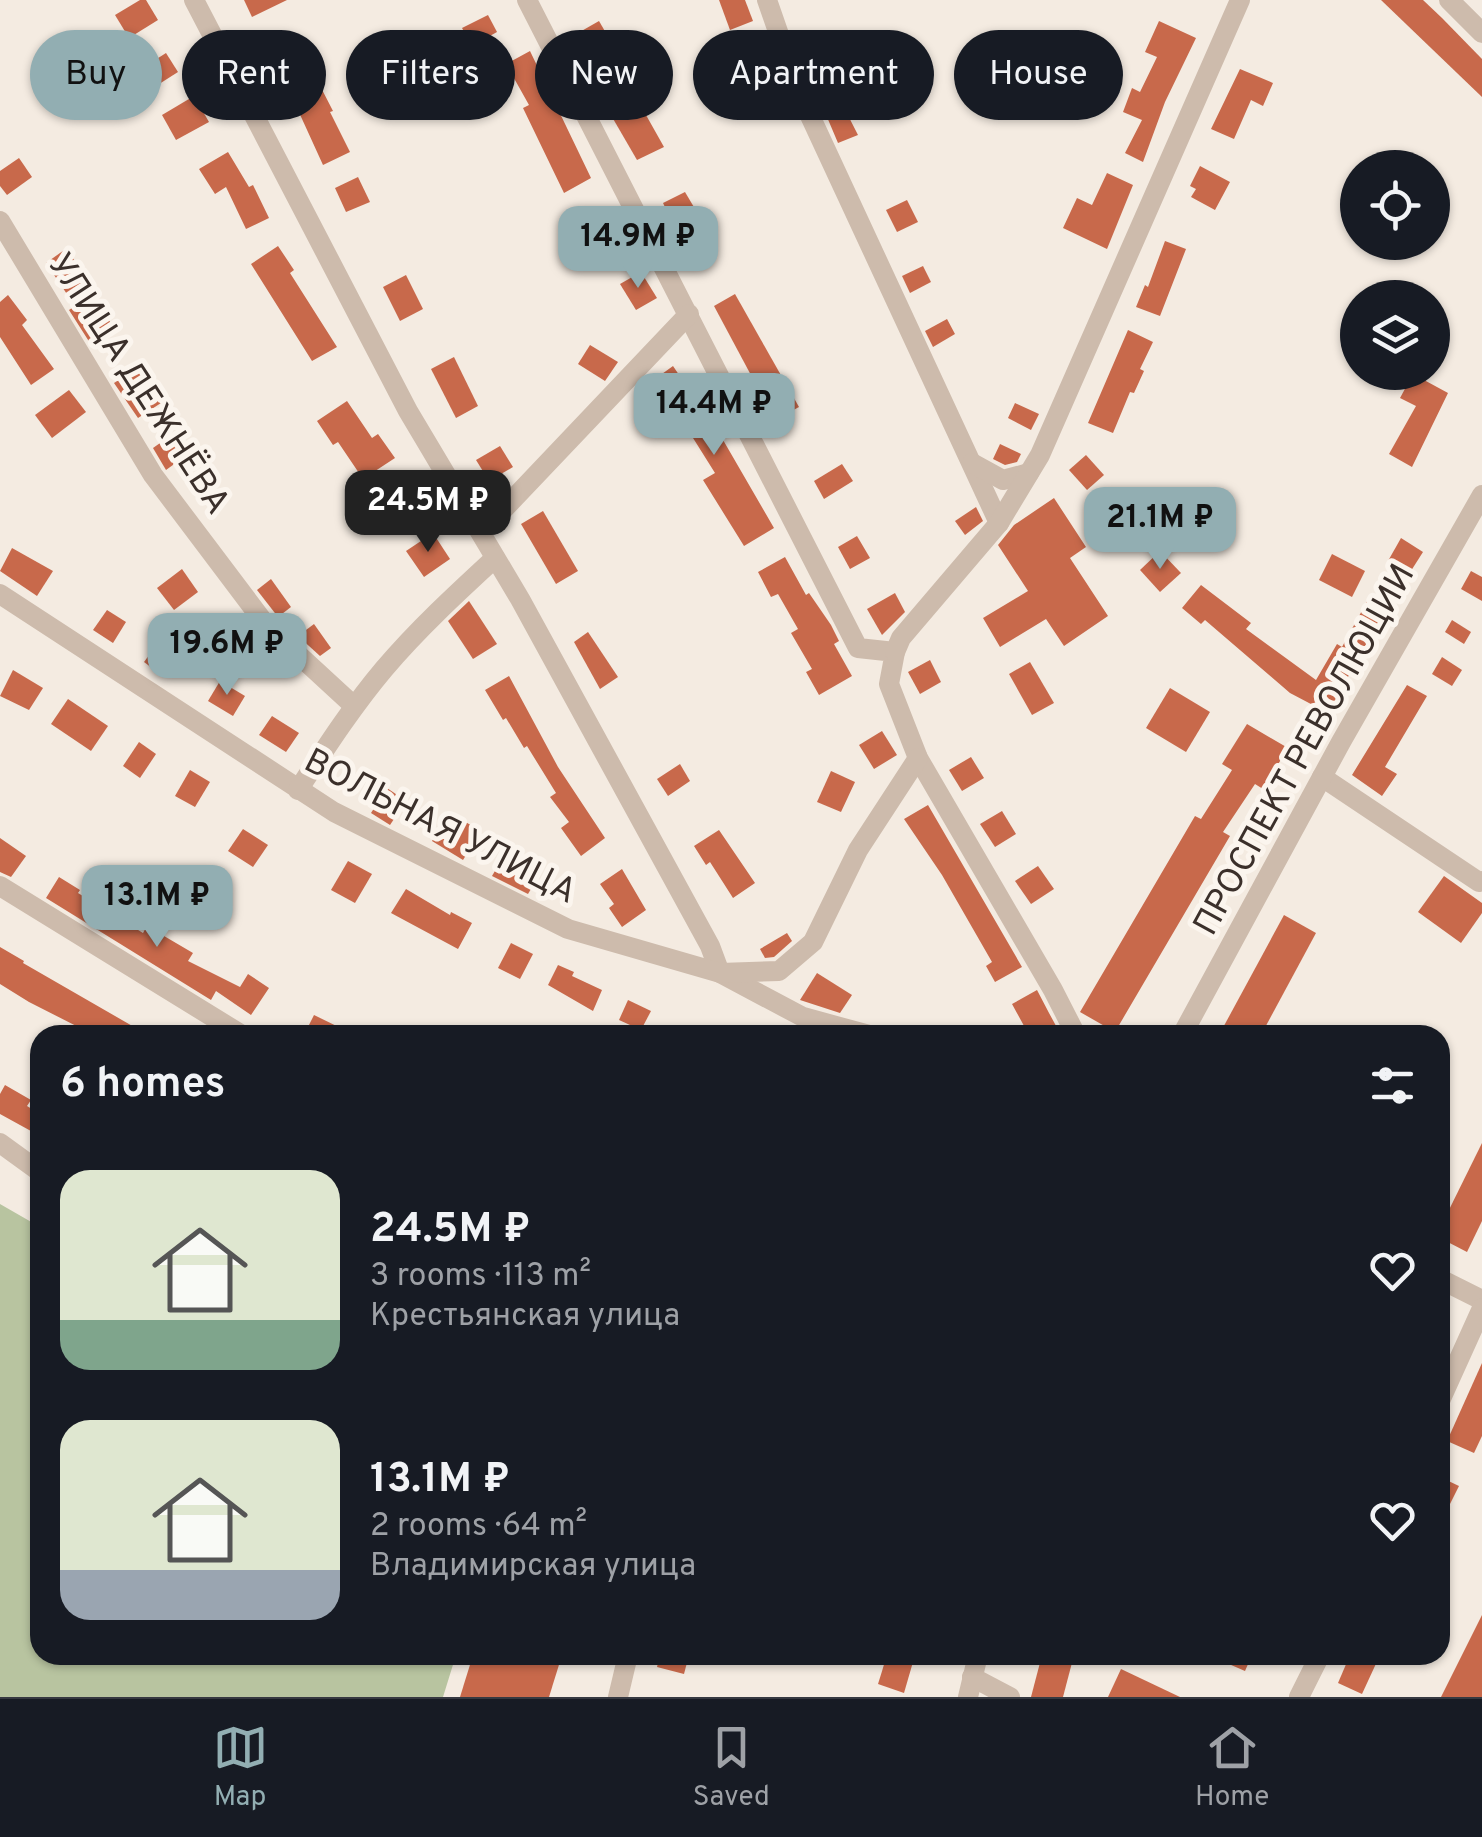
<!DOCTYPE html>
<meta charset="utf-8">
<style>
body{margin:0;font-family:Overpass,sans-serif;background:#20242c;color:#f1f3f6;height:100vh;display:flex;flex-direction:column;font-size:38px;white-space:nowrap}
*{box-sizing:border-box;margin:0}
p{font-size:32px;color:#9ea1a6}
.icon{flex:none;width:55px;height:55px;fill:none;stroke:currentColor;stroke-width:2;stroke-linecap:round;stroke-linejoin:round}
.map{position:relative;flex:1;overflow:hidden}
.drawer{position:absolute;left:30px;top:1025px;width:1420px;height:640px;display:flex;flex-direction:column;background:#171b24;border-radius:30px;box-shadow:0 2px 8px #0004}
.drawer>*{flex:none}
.top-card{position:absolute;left:30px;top:30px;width:1422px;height:90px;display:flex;gap:20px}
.buttons{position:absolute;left:1340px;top:150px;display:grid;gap:20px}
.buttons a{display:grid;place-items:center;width:110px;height:110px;border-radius:50%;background:#171b24;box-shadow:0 2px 8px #0004;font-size:50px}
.price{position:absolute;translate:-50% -85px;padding:0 22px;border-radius:20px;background:#92aeb2;color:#111;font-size:32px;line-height:65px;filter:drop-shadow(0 2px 5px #0008)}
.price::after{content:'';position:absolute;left:50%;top:60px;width:30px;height:22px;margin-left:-15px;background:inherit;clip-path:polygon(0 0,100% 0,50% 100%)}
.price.active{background:#222;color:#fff}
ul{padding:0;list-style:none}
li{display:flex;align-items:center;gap:30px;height:250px;padding:0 30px}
li span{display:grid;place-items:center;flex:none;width:280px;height:200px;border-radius:30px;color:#555}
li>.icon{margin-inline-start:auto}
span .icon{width:120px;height:120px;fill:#fffc;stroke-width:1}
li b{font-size:42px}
h2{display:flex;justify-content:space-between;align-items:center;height:120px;padding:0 30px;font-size:42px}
.pill{padding:0 35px;border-radius:45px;background:#171b24;box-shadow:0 2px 8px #0004;font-size:35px;line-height:90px}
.pill.active{background:#92aeb2;color:#111}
.menu{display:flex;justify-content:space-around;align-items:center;height:140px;border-top:2px solid #363941;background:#171b24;font-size:28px;color:#9ea1a6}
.menu a{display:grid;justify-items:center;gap:5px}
.menu .active{color:#92aeb2}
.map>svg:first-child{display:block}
.green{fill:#b8c4a0}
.building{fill:#c8694b}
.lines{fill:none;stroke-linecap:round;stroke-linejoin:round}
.minor{stroke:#cdbbac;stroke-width:20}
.labels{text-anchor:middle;stroke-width:10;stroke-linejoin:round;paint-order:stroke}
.street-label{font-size:35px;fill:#3b302b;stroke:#fbf5ee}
</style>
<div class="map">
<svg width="1482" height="1697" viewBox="0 0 1482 1697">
<rect width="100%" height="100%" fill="#f4ebe1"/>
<!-- green -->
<polygon class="green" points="0,1204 40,1227 40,1655 456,1655 443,1697 0,1697"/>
<!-- building -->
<g class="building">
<polygon points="140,0 146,0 158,20 129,38 115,15"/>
<polygon points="244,0 287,0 252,17"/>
<polygon points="719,0 745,0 753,21 730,30"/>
<polygon points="1381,0 1423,0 1442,18 1482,59 1482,97"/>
<polygon points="488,15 497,32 472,46 462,28"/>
<polygon points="599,21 610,40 582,56 571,37"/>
<polygon points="1159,21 1196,38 1165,102 1143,162 1125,153 1142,120 1123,112 1132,88 1140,92 1157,57 1145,52"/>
<polygon points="298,43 333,111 330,112 350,152 323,165 287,86 269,58"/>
<polygon points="530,51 591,178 564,193 523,108 529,105 506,64"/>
<polygon points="166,53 178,72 156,86 144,67"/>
<polygon points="812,53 827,86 832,84 858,135 838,143 802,58"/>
<polygon points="1240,69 1273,83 1263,106 1251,100 1234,139 1211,129"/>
<polygon points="628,83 664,147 637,160 601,98"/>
<polygon points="194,96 209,122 176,140 162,115"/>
<polygon points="228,152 249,187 253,185 269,218 246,229 226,187 215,194 199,169"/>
<polygon points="19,158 32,177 7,195 0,186 0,171"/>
<polygon points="1200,166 1230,182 1215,210 1191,197 1196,189 1190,186"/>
<polygon points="1107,173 1133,185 1107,249 1063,228 1077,198 1092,205"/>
<polygon points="358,177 370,202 346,212 335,188"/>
<polygon points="685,192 717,246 691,261 663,203"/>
<polygon points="907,200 918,222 897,232 886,210"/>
<polygon points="606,212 620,237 589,255 575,230"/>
<polygon points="1165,241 1186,249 1160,316 1136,307 1145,285 1148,287"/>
<polygon points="278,246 294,270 290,273 337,347 312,361 251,264"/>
<polygon points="67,248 113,327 90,343 69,310 75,306 46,263"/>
<polygon points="923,266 931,282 910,293 902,276"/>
<polygon points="641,272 657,298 636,310 620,284"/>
<polygon points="406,275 423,309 400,321 383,287"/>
<polygon points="735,294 799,407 775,420 714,306"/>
<polygon points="8,295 27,320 22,325 54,369 31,385 0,337 0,302"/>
<polygon points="947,319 955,334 933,347 925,331"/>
<polygon points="1128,330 1153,342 1140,369 1144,371 1134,393 1130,392 1113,433 1088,423"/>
<polygon points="590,345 618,362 605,381 578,364"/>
<polygon points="454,357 478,406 456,418 431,369"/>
<polygon points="673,366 694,397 697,395 774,528 744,546 703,480 715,473 688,430 684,432 648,384"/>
<polygon points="138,368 161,403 138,418 114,383"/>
<polygon points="1413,374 1448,393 1412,467 1389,454 1416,406 1400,398"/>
<polygon points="69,390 86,412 52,438 35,415"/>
<polygon points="347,401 372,438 378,434 395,458 363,479 338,442 333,445 317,421"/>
<polygon points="1015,403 1039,414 1031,430 1008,418"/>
<polygon points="170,436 184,457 166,470 153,448"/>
<polygon points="1000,444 1021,454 1017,462 1005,465 993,459"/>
<polygon points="500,446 513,467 489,481 476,460"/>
<polygon points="1086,455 1104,475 1087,490 1069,470"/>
<polygon points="842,464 853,481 824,499 814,481"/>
<polygon points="407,486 421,509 402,521 387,498"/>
<polygon points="1129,497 1146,519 1124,536 1107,514"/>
<polygon points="1054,498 1086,547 1070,558 1108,616 1064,646 1046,619 1000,647 983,618 1028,591 998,545 1014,525"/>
<polygon points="976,507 983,521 965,535 955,521"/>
<polygon points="543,511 578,571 556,584 521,524"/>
<polygon points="433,533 450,559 424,577 406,551"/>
<polygon points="857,536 870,558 850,569 838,547"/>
<polygon points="1401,538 1423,552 1409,574 1388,561"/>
<polygon points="12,548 53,571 37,596 0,571"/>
<polygon points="1160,551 1181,573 1160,592 1140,570"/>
<polygon points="1332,554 1365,571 1352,597 1319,580"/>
<polygon points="785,557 806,595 809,593 831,625 839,641 834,644 852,676 819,695 806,672 812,669 791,633 798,629 778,594 771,597 758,572"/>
<polygon points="182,569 198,592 174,610 157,588"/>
<polygon points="1471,571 1482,577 1482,601 1461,589"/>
<polygon points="271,579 291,607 278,617 257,590"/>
<polygon points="1201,585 1251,623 1246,629 1316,680 1337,644 1342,647 1370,596 1390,607 1372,640 1369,639 1328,713 1290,693 1205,620 1201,624 1182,608"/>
<polygon points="895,593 905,612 882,635 867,609"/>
<polygon points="469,601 497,644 473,659 448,621"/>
<polygon points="107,610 126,622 113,643 93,630"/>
<polygon points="1452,620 1471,632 1464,644 1445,632"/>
<polygon points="314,624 331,648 320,656 298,636"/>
<polygon points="588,632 618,677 600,689 574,642"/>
<polygon points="161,639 177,651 160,674 144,662"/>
<polygon points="1442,657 1462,670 1452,686 1432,674"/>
<polygon points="930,660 941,682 920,694 908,672"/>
<polygon points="1030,662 1054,703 1032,715 1009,674"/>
<polygon points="13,670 43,688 29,710 0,696"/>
<polygon points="509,676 558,767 605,838 581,856 561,828 569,822 550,797 556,793 527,746 524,748 506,718 503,720 485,690"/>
<polygon points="220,681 245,696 233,716 208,701"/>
<polygon points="1407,685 1427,696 1385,767 1397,774 1382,796 1352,775"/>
<polygon points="1170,688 1210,712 1186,752 1146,728"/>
<polygon points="68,699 108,726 91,751 51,724"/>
<polygon points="272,716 299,733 286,752 259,735"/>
<polygon points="1247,724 1288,748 1263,789 1255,784 1223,832 1230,836 1115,1032 1080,1012 1195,816 1201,819 1232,770 1222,764"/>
<polygon points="882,731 897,755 874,769 859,745"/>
<polygon points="139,742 156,754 140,778 123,766"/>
<polygon points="971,757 984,778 962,791 949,770"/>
<polygon points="680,764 690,781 668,796 657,779"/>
<polygon points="190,770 210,782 195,807 175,796"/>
<polygon points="831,771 855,782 841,812 817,802"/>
<polygon points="387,788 406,801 390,825 371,813"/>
<polygon points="928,805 1022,967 995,982 986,966 992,962 942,875 904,819"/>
<polygon points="1002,811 1016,834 995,847 980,824"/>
<polygon points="450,813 481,831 463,860 432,841"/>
<polygon points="243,829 268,845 253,867 228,851"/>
<polygon points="719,830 755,883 733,898 710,862 706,865 694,846"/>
<polygon points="0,838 26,856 11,877 0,872"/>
<polygon points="503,857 538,877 528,894 492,876"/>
<polygon points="348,861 372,874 355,903 331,890"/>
<polygon points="1038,866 1054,889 1031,904 1015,881"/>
<polygon points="622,869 646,910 622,927 609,908 614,904 600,884"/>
<polygon points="1444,876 1482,903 1482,913 1461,943 1418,912"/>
<polygon points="59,877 80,890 78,893 143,933 147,926 193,953 188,961 240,987 248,974 269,988 251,1015 216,991 211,1000 46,898"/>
<polygon points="406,889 450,915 451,912 472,923 458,949 391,913"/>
<polygon points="1284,915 1316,933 1261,1035 1219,1035"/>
<polygon points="787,933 792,941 774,957 765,958 760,949"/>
<polygon points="511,943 533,954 520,979 498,968"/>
<polygon points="0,947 24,961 23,963 148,1035 94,1035 29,1002 0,984"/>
<polygon points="558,965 574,972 572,976 602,990 593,1011 548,985"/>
<polygon points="817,973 852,995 840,1013 800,1000"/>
<polygon points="1037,990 1049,1013 1061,1035 1029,1035 1012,1004"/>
<polygon points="628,1000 651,1011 641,1030 619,1020"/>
<polygon points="314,1015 355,1035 304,1035"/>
<polygon points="5,1085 31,1100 27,1106 40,1114 40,1136 0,1114 0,1094"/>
<polygon points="1482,1143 1482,1221 1467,1252 1440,1238 1440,1228"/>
<polygon points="1482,1363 1482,1436 1474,1453 1447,1441"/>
<polygon points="1440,1477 1459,1486 1440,1524"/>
<polygon points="1482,1615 1482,1697 1441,1697"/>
<polygon points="473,1655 562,1655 549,1697 460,1697"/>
<polygon points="660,1655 689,1655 684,1674 657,1667"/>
<polygon points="887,1655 915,1655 904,1693 878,1684"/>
<polygon points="1042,1655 1074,1655 1063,1697 1031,1697"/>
<polygon points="1208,1655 1252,1655 1245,1671"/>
<polygon points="1350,1655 1380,1655 1362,1694 1338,1683"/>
<polygon points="1121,1669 1180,1697 1108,1697"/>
</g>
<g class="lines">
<!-- minor -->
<g class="minor">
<polyline points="194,0 408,411 520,599 710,946 720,973 803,1017 869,1035"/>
<polyline points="527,0 858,648 895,652 889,684 918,758 1053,990 1076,1035"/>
<polyline points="767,0 799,92 999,523"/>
<polyline points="1449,0 1482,33"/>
<polyline points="0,221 153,475 266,625 354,706"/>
<polyline points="972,463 1003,480 1029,473"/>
<polyline points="481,533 689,314"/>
<polyline points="0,594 334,812 568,929 720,973 779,971 813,942 858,850 918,758"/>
<polyline points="895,652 901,638 999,523 1040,455 1240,0"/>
<polyline points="1322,777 1479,882 1482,881"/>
<path d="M298,790C325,749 352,707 384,669C418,629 457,593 495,558"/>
<polyline points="0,886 242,1035"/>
<polyline points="1182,1035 1341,742 1482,495"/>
<polyline points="0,1143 40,1172"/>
<polyline points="1440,1279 1482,1300"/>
<polyline points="1440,1401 1482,1308"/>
<polyline points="972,1677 1010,1697"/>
<polyline points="618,1697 628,1655"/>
<polyline points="968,1697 978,1655"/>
<polyline points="1299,1697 1320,1655"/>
</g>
</g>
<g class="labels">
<!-- street labels -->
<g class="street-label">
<text transform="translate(140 383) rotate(57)" y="12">УЛИЦА ДЕЖНЁВА</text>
<text transform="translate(1303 749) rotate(-61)" y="12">ПРОСПЕКТ РЕВОЛЮЦИИ</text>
<text transform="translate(441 825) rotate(27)" y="12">ВОЛЬНАЯ УЛИЦА</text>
</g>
</g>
</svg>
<div class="buttons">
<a><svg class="icon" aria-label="locate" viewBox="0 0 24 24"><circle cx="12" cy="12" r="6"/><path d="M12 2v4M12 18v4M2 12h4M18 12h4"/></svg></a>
<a><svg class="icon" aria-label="layers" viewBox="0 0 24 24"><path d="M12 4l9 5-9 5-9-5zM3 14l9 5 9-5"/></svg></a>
</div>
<b class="price" style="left:638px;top:291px">14.9M ₽</b>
<b class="price" style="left:714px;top:458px">14.4M ₽</b>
<b class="price active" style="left:428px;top:555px">24.5M ₽</b>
<b class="price" style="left:1160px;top:572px">21.1M ₽</b>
<b class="price" style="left:227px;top:698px">19.6M ₽</b>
<b class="price" style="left:157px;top:950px">13.1M ₽</b>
<div class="top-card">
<a class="pill active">Buy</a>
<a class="pill">Rent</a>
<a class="pill">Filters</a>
<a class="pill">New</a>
<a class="pill">Apartment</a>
<a class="pill">House</a>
</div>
<section class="drawer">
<h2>6 homes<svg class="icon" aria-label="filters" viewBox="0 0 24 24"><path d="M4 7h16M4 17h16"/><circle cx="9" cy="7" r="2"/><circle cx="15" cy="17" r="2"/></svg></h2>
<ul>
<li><span style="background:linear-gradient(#dfe7d0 75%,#7fa58c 0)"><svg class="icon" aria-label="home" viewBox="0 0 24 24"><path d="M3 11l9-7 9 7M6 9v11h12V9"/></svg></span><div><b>24.5M ₽</b><p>3 rooms · 113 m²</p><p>Крестьянская улица</p></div><svg class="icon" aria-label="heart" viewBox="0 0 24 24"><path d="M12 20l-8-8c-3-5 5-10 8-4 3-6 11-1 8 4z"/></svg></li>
<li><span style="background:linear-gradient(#dfe7d0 75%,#9aa5b1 0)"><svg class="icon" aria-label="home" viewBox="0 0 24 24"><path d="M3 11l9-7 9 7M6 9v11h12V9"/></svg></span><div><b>13.1M ₽</b><p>2 rooms · 64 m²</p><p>Владимирская улица</p></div><svg class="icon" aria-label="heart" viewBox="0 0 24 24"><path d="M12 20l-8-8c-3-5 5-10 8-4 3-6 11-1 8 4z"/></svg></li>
</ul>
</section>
</div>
<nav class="menu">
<a class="active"><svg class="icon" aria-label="map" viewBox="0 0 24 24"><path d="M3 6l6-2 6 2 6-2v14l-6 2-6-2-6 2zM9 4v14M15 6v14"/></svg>Map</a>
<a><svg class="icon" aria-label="saved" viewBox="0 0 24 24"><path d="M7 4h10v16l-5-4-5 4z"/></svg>Saved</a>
<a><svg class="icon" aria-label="home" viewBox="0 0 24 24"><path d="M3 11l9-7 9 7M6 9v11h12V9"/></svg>Home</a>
</nav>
